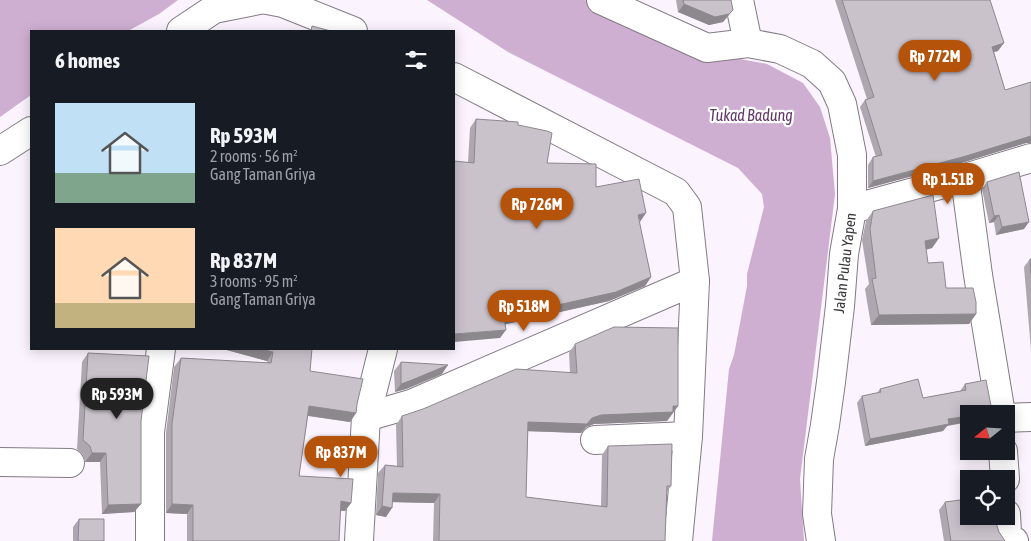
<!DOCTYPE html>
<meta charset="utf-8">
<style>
body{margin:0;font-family:"Asap Condensed",sans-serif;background:#20242c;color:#f1f3f6;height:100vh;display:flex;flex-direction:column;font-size:19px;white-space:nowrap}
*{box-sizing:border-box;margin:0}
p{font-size:16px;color:#9ea1a6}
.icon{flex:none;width:28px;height:28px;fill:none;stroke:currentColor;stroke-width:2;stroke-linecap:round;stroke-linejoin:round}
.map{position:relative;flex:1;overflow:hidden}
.sheet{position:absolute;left:30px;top:30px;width:425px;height:320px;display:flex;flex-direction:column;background:#171b24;border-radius:0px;box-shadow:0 2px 12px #0003}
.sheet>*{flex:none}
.needle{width:32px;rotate:252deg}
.tools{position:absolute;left:960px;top:405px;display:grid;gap:10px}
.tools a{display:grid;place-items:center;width:55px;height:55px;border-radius:0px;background:#171b24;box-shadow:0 2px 12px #0003;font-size:25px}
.price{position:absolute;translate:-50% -42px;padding:0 11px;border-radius:18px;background:#b45309;color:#fff;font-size:16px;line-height:32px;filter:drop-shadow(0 1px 2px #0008)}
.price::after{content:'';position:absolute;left:50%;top:30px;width:15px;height:11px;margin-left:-8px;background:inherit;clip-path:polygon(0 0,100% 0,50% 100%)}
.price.selected{background:#222;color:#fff}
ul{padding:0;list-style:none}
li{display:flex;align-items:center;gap:15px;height:125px;padding:0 25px}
li span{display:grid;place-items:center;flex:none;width:140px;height:100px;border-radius:0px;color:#555}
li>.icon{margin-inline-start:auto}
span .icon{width:60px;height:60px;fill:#fffc;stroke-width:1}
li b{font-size:21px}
h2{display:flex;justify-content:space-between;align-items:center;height:60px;padding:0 25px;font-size:21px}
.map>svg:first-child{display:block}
.water{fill:#ceafd2}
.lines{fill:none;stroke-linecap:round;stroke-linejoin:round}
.minor-casing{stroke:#827b84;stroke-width:30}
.minor{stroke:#fff;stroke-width:28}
.wall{fill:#aea7af}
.shaded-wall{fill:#8d888e}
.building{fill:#cac2cb;stroke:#8d888e}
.labels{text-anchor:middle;stroke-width:4.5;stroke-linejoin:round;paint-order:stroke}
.street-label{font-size:15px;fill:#393639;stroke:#fff}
.water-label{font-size:16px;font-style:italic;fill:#613968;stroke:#fff}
</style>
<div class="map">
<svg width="1031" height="541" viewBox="0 0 1031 541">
<rect width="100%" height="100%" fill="#fbf3fd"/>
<!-- water -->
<g class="water">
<polygon points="0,0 178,0 159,14 128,31 31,31 31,95 0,117"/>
<polygon points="427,0 585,0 692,50 767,64 803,83 820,107 830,138 835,194 800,479 804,541 712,541 729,369 734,355 747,286 747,274 764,207 762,194 738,168 508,52"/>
</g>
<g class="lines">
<!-- minor casing -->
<g class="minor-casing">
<g id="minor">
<polyline points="267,0 283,3 353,31"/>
<polyline points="601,0 707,48 748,43 780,49 812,64 832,82 842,104 852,155 852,209 844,254 840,306 831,382 825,425 819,459 817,514 821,541"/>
<polyline points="739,0 748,43"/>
<polyline points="181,31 214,9 259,0"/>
<polyline points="454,77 676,192 687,207 695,281 688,436 678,541"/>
<polyline points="0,151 31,131"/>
<polyline points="965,178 978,275 1001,414"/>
<polyline points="852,209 965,178 1031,158"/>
<polyline points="366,417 411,404 695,281"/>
<polyline points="1006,418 1031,417"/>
<polyline points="595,440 688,436"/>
<polyline points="1003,451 1005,479"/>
<polyline points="0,462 70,463"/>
<polyline points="1006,514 1007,533 1011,540 1014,541"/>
<polyline points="150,541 150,432 161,349"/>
<polyline points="359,541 366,417 383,349"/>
</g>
</g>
<!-- minor -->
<use href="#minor" class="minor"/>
</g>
<!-- wall -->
<g class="wall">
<polygon points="676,0 731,0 733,10 723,22 709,25 678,12"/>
<polygon points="835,0 990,0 998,51 994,52 1005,90 1026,143 961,163 868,188 868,165 873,157 876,157 860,107 865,100 867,99"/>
<polygon points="476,119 518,125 547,163 596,187 639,222 651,277 645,286 609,301 505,324 500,338 468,162 470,128"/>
<polygon points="987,182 1024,229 996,235 994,222 989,223 982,189"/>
<polygon points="873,211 939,238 932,248 926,250 928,263 946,288 976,314 969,324 871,325 865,289 869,284 862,240 866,221"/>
<polygon points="1030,259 1031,259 1031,350 1024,267"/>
<polygon points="575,344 678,406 667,421 594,424 586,427 581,433 528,431 526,497 601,506 602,455 608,446 671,486 667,492 665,541 433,541 434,503 392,502 386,517 376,515 378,473 385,465 397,466 396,425 402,416 570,373 569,353"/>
<polygon points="223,349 312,349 310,371 357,404 356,413 350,422 308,416 299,476 351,503 345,511 340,511 339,541 187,541 187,514 166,513 166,433 174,367 181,358 267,363 267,361"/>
<polygon points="88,353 141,421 141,504 134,512 102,514 100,462 85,462 83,455 77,449 82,362"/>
<polygon points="401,362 442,374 406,389 395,392 394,371"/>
<polygon points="965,384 992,411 990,414 969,414 947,426 943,431 865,446 857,403 862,396 877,393 880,389 923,398 960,391"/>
<polygon points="969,500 997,526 999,532 1005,541 944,541 939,510 945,502"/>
<polygon points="79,519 104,541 73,541 73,527"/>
</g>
<!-- shaded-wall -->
<g class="shaded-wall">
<polygon points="684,4 733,10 723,22 709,25 678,12"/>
<polygon points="1004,43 998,51 987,54 992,47"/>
<polygon points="1031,136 1031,143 1026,143 961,163 868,188 873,181"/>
<polygon points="646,213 640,222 638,215"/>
<polygon points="999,215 994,222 989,223 994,216"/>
<polygon points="1029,222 1024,229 996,235 1002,227"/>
<polygon points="939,238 932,248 918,251 925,241"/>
<polygon points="651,277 645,286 609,301 498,326 504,317"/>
<polygon points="976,314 969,324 871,325 879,315"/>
<polygon points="506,330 500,338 454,342 454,334"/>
<polygon points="223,349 261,349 273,352 267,361"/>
<polygon points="448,365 442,374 406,389 395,392 401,384"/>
<polygon points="309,406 356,413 350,422 303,415"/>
<polygon points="673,406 678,406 667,421 594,424 586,427 581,433 522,431 528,422 592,418 601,415"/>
<polygon points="992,411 990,414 979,414"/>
<polygon points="969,416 969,422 947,426 943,431 865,446 870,439 948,419"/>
<polygon points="92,453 106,453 100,462 85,462"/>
<polygon points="393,493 440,494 434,503 387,502"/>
<polygon points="341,501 351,503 345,511 335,510"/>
<polygon points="141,504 134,512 102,514 108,505"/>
<polygon points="172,504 193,505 187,514 166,513"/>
<polygon points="382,506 392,508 386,517 376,515"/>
</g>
<!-- building -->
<g class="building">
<polygon points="683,0 731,0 733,10 729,14 715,17 684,4"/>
<polygon points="842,0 990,0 1004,43 992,47 1005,90 1031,82 1031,136 966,156 873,181 873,157 882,155 865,100 874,97"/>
<polygon points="312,26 331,31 311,31"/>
<polygon points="476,119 518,122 518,125 547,131 552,133 547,163 596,164 596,187 639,179 646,213 638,215 651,277 616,292 504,317 506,330 454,334 454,161 474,163"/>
<polygon points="1019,172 1029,222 1002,227 999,215 994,216 987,182"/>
<polygon points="933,195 939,238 925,241 928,263 943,262 946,288 973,288 976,302 976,314 879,315 872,279 876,278 870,229 873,211"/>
<polygon points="1030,259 1031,259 1031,274"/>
<polygon points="614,327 678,328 678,406 673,406 673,412 601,415 592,418 587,424 528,422 526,497 607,507 608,446 672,444 671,486 667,486 665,541 439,541 440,494 393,493 392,508 382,506 385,465 403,467 402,416 423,409 516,369 577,373 575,344"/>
<polygon points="261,349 312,349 310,371 363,379 357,404 356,413 309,406 299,476 353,479 351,503 341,501 339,541 193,541 193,505 172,504 172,424 181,358 271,363 273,352"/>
<polygon points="88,353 149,356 141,421 141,504 108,505 106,453 92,453 90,446 83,440"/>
<polygon points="401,362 448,365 412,380 401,384"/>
<polygon points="918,379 923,398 966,390 965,384 986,380 992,411 979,414 969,414 969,416 948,419 949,424 870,439 862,396 881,392 880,389"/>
<polygon points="968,499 969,516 997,516 997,526 999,532 1005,541 951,541 945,502"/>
<polygon points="79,519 104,519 104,541 78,541"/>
</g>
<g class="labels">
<!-- street labels -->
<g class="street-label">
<text transform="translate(845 263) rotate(-83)" y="5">Jalan Pulau Yapen</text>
</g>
<!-- water labels -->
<g class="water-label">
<text x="751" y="121">Tukad Badung</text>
</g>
</g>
</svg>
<div class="tools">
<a><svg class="needle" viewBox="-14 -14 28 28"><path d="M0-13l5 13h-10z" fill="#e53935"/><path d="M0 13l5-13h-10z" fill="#9ea1a6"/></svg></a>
<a><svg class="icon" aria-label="locate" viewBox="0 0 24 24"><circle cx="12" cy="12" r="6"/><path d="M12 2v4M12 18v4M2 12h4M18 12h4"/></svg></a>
</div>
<b class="price" style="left:935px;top:82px">Rp 772M</b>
<b class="price" style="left:948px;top:205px">Rp 1.51B</b>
<b class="price" style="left:537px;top:230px">Rp 726M</b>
<b class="price" style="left:524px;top:332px">Rp 518M</b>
<b class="price selected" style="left:117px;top:420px">Rp 593M</b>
<b class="price" style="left:341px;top:478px">Rp 837M</b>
<section class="sheet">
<h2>6 homes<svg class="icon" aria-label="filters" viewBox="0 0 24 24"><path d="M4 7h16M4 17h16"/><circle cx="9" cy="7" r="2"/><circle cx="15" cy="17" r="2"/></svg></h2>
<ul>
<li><span style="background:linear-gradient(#bfe0f5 70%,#7fa58c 0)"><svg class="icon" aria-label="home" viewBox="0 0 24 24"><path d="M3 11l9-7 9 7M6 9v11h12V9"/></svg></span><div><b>Rp 593M</b><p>2 rooms · 56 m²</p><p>Gang Taman Griya</p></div></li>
<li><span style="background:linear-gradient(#ffd9b3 75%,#c2b280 0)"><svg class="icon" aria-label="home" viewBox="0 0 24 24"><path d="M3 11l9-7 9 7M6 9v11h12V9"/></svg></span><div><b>Rp 837M</b><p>3 rooms · 95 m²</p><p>Gang Taman Griya</p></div></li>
</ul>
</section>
</div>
